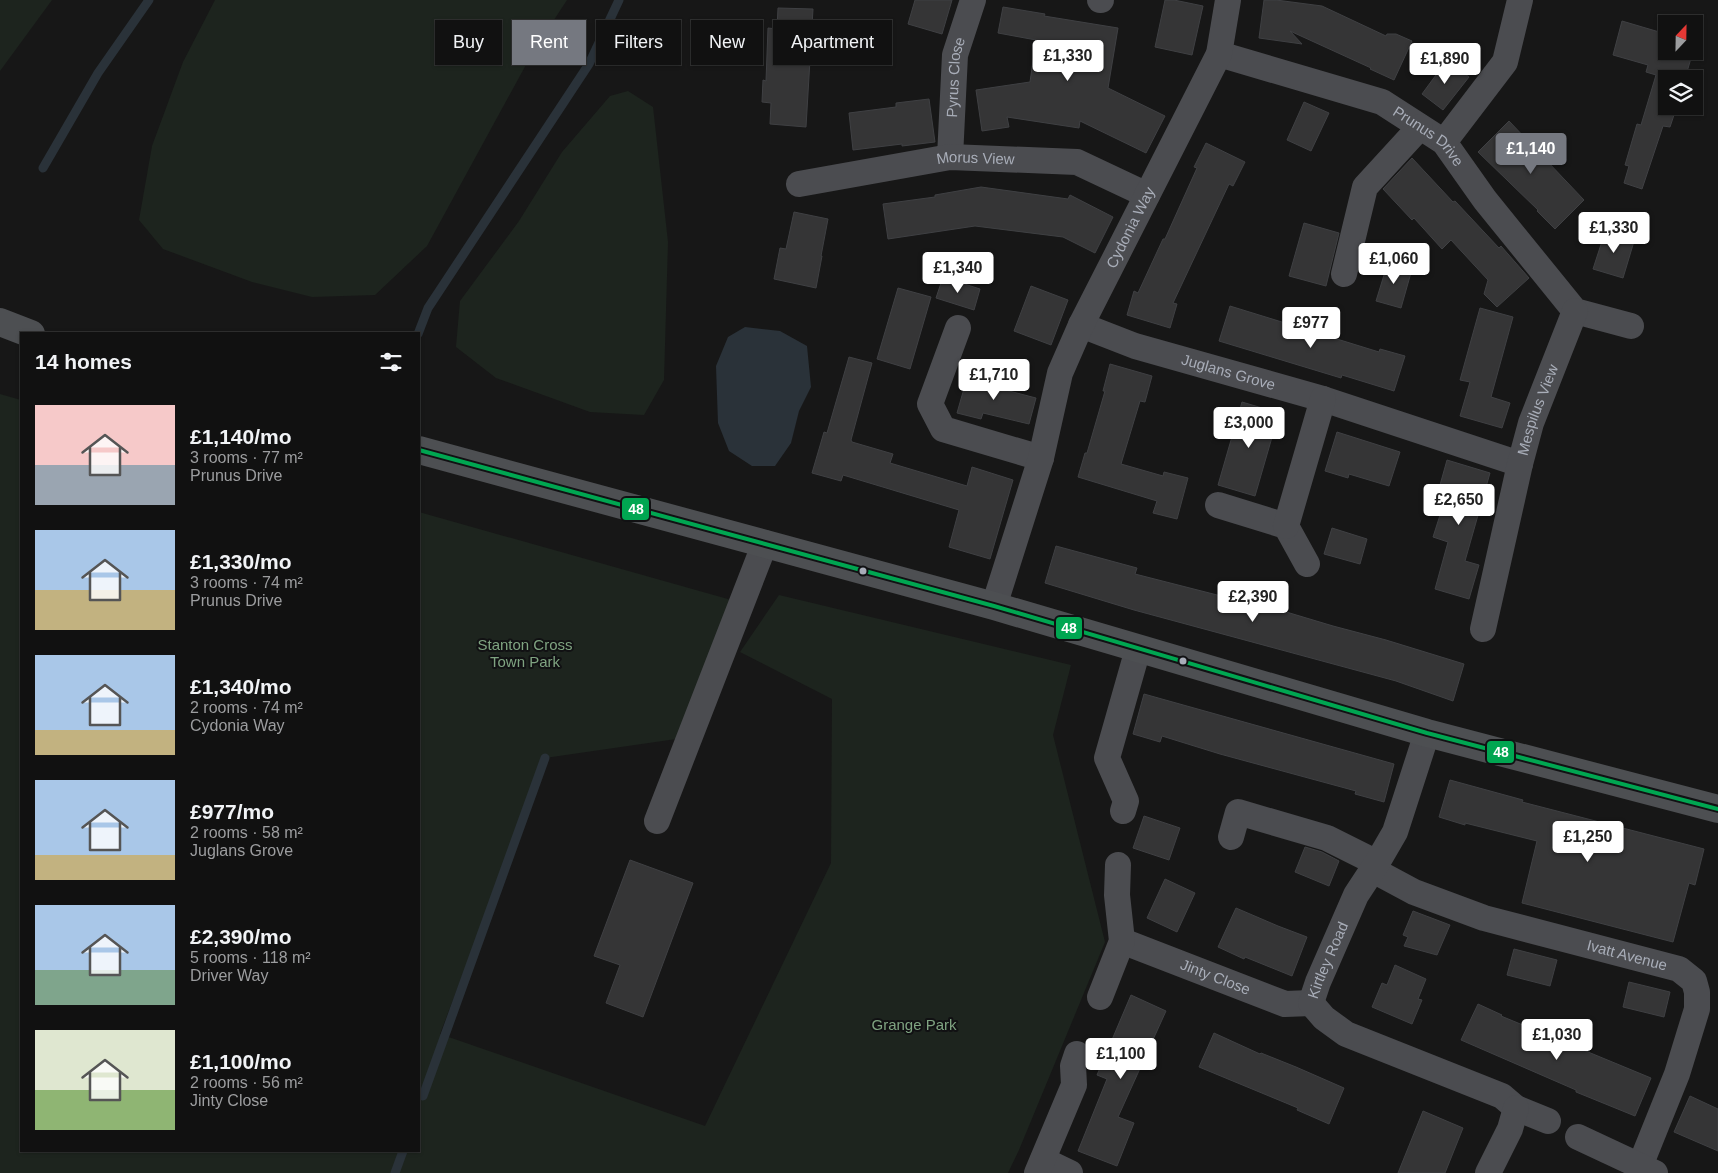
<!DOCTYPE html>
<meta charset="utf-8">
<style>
body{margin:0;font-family:Helvetica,sans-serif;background:#1e1f1f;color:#f1f3f6;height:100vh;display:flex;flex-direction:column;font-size:19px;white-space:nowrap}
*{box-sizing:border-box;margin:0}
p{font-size:16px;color:#9c9d9f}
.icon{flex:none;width:28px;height:28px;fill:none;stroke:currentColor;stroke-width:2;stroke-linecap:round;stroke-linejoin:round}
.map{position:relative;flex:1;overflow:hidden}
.details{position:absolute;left:20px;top:332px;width:400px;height:820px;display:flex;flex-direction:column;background:#111;border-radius:0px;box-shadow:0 1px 4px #0004,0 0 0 1px #303131}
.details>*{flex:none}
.top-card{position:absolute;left:435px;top:20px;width:475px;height:45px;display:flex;gap:10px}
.needle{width:32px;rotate:22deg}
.fabs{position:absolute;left:1658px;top:15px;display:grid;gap:10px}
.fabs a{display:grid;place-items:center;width:45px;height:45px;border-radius:0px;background:#111;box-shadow:0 1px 4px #0004,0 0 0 1px #303131;font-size:25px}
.price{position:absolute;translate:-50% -42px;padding:0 11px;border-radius:5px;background:#fff;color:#222;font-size:16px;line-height:32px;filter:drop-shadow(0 1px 2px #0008)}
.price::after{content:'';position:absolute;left:50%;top:30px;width:15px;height:11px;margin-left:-8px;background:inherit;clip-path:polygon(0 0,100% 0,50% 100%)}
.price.current{background:#757880;color:#fff}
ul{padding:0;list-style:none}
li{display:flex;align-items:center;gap:15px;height:125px;padding:0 15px}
li span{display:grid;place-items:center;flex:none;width:140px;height:100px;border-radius:0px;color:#555}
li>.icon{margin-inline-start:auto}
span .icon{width:60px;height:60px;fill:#fffc;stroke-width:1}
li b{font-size:21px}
h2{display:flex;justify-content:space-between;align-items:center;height:60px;padding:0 15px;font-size:21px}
.tag{padding:0 18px;border-radius:0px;background:#111;box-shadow:0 1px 4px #0004,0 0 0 1px #303131;font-size:18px;line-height:45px}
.tag.current{background:#757880;color:#fff}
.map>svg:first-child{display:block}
.green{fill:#1d241e}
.water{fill:#2a3239}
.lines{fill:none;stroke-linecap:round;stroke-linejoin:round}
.stream{stroke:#2a3239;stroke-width:9}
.building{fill:#353536;stroke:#3f4043}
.minor{stroke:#4b4c50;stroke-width:26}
.major{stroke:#4d4f52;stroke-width:28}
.bus-1-casing{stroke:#111113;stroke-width:8}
.bus-1{stroke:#00a651;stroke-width:4}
.bus-dot{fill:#a8adb8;stroke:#111113;stroke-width:2}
.labels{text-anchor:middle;stroke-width:4;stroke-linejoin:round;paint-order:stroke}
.street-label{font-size:15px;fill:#a8adb8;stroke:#111113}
.park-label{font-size:15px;fill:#7fa381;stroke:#111113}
.line-badge{stroke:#111113;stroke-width:2}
.badge-label{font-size:14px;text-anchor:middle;font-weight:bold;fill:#fff}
</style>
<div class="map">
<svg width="1718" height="1173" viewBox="0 0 1718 1173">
<rect width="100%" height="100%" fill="#171717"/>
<!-- green -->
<g class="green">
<polygon points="0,0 52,0 0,71"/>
<polygon points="215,0 567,0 533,52 427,246 375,295 312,297 252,282 163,249 139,220 152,146 183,62"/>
<polygon points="628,91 653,107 668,242 664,380 644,415 590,412 496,378 456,347 460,301 519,221 562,152 610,96"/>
<polygon points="0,394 21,400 21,1151 419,1151 419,512 742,603 690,737 545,758 440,1034 705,1126 831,863 832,699 740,652 779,595 1071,665 1053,735 1105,942 1019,1150 1008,1173 0,1173"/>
</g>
<!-- water -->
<polygon class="water" points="745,327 780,331 807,346 811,387 799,411 791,443 775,466 752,466 729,451 718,423 716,366 728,337"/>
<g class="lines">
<!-- stream -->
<g class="stream">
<polyline points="43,168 98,73 149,0"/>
<polyline points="418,334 428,308 589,64 619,0"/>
<polyline points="423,1096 545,758"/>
<polyline points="395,1173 403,1151"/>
</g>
</g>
<!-- building -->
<g class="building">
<polygon points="915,0 952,0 942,34 908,24"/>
<polygon points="1165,0 1174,0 1203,6 1192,55 1155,47"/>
<polygon points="1264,0 1276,0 1322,6 1386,36 1387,34 1396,34 1412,41 1394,80 1370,69 1371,68 1290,31 1302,44 1259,38"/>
<polygon points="1003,7 1045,14 1044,16 1118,28 1108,88 1165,116 1146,153 1080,121 1079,128 1007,117 1009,127 982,131 976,90 1030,82 1036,40 998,33"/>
<polygon points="778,8 813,9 806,127 770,124 771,103 762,102 763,80 766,81 768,28 777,29"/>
<polygon points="1622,21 1666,34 1666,51 1693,51 1685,79 1666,79 1666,106 1677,106 1670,127 1663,126 1642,189 1624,183 1629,166 1625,165 1637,124 1641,125 1656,75 1646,72 1648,65 1613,55"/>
<polygon points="1447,60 1469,77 1443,110 1422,94"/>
<polygon points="929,99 935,142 902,146 902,144 853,150 849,113 896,107 896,103"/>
<polygon points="1304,102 1329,113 1311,151 1287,140"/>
<polygon points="1509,121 1584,200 1555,229 1537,211 1538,210 1478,152"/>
<polygon points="1206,143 1245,162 1233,186 1229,184 1173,303 1177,304 1170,328 1127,315 1134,291 1138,293 1163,239 1165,239 1197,168 1194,167"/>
<polygon points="1412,158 1453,202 1455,201 1499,248 1501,246 1529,278 1497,307 1484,294 1488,280 1451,240 1442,249 1414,218 1412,220 1383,189"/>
<polygon points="981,187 1068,199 1070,195 1113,217 1095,253 1063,237 975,226 888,239 883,204 935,197 935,195"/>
<polygon points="794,212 828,219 821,256 822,256 816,288 774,279 780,248 786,249"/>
<polygon points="1304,223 1339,233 1326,286 1289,276"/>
<polygon points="1606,229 1635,238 1623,278 1593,269"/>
<polygon points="1388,262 1412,269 1401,308 1376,301"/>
<polygon points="943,277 980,289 974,310 936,298"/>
<polygon points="1031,286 1068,300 1051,345 1014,331"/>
<polygon points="898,288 931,297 910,369 877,359"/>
<polygon points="1230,306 1379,352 1380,349 1405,356 1394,391 1342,375 1341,378 1219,341"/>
<polygon points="1480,308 1513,317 1491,397 1510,403 1502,428 1460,416 1470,382 1460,380"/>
<polygon points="849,357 872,363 851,440 852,442 893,454 890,463 967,486 972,467 1013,480 990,559 949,547 959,510 843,475 841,481 812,473 824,432 827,433"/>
<polygon points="1110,364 1152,376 1145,402 1140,401 1121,464 1163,476 1164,472 1188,478 1177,519 1153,513 1157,501 1078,477 1085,453 1087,453 1105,391 1103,391"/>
<polygon points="969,371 993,378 990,386 1036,398 1029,424 983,413 981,419 957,413"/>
<polygon points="1242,402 1279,413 1255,496 1218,485"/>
<polygon points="1337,432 1400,452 1389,486 1349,474 1348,478 1325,471"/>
<polygon points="1447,460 1490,473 1465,561 1479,565 1469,599 1435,589 1448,542 1433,537 1449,487 1440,485"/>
<polygon points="1332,528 1367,539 1360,564 1324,554"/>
<polygon points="1056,546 1137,568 1135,574 1225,597 1226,594 1283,610 1283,611 1333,626 1386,640 1464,664 1453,701 1396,681 1134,610 1045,583"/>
<polygon points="1144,694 1394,764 1384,802 1355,794 1356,791 1220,754 1162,736 1160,742 1133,734"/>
<polygon points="1450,780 1523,800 1522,802 1704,849 1695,885 1689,883 1673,942 1522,903 1537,841 1465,823 1465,825 1439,817"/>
<polygon points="1144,816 1180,828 1169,860 1133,848"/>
<polygon points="1305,847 1322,852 1339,861 1329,886 1295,872"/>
<polygon points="630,860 693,883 643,1017 606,1003 620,965 594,956"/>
<polygon points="1165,879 1195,893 1177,932 1147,918"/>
<polygon points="1236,908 1278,926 1307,937 1292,976 1245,957 1244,959 1218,947"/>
<polygon points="1413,911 1450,925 1437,955 1404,946 1408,937 1403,935"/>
<polygon points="1514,949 1557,960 1550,986 1507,975"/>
<polygon points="1395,965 1426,979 1418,999 1422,1000 1412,1024 1372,1007 1382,983 1387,985"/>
<polygon points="1629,982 1670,992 1664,1017 1623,1007"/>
<polygon points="1131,995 1166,1011 1118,1117 1134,1123 1117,1166 1078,1151 1107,1079 1097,1075"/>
<polygon points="1478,1004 1502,1015 1501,1016 1651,1078 1635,1116 1576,1092 1576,1090 1461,1040"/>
<polygon points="1214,1033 1260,1054 1261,1053 1296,1067 1344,1088 1329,1124 1297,1110 1298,1108 1199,1067"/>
<polygon points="1690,1096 1718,1109 1718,1151 1674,1132"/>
<polygon points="1423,1111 1463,1128 1445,1173 1398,1173"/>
</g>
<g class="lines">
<!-- minor -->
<g class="minor">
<polyline points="1100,0 1101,0"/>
<path id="s1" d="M1219,54L1382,102L1444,142L1485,200L1575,311L1631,326"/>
<polyline points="1444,142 1505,62 1520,0"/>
<path id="s2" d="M950,157L955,55L973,0"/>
<path id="s3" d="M799,184L950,157L1077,162L1147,195"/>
<polyline points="1344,274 1365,187 1420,127"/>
<path id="s4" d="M1081,325L1135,346L1323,399L1520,464"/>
<polyline points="958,328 930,404 943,429 1041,458"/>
<polyline points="1218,505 1286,526 1307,564"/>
<polyline points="1286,526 1323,399"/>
<path id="s5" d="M994,606L1041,458L1060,373L1081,325L1219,54L1228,0"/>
<path id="s6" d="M1483,629L1520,464L1531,423L1575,311"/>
<polyline points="1123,811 1126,801 1107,758 1138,649"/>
<polyline points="657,821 765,543"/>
<polyline points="1231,837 1238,812 1327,838 1377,863"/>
<path id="s7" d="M1373,870L1414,892L1484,918L1679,969L1694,981L1697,992V1009L1677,1074L1640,1166"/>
<path id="s8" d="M1122,941L1285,1004L1311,1003"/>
<polyline points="1100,997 1122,941 1117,895 1118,865"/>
<path id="s9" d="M1311,1003L1318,982L1356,895L1377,863L1395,832L1427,733"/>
<polyline points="1311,1003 1324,1018 1346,1034 1502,1096 1516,1108 1548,1121"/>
<polyline points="1578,1137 1655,1173"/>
<polyline points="1043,1160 1070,1173"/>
<polyline points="1037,1173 1074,1085 1073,1066 1077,1054"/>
<polyline points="1488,1173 1510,1129 1516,1108"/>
</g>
<!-- major -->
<g class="major">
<polyline points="0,322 31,334"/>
<polyline points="419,450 994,606 1427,733 1718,809"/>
</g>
<!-- bus-1 casing -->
<g class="bus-1-casing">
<polyline id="bus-1" points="419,450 994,606 1427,733 1718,809"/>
</g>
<!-- bus-1 -->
<use href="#bus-1" class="bus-1"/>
</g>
<!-- markers -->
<g class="bus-dot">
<circle cx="863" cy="571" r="4.5"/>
<circle cx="1183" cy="661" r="4.5"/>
</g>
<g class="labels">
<!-- street labels -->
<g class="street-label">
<text dy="5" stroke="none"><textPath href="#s2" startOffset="80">Pyrus Close</textPath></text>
<text dy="5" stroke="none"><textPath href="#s1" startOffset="228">Prunus Drive</textPath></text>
<text dy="5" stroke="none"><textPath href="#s3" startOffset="179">Morus View</textPath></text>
<text dy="5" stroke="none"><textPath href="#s5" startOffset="404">Cydonia Way</textPath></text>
<text dy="5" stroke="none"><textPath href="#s4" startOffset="155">Juglans Grove</textPath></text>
<text dy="5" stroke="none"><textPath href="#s6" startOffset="226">Mespilus View</textPath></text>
<text dy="5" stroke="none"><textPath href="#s7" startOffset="269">Ivatt Avenue</textPath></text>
<text dy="5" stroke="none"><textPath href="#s9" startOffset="46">Kirtley Road</textPath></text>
<text dy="5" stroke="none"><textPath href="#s8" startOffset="100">Jinty Close</textPath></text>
</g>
<!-- park labels -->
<g class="park-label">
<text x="525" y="650">Stanton Cross<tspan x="525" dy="17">Town Park</tspan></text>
<text x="914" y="1030">Grange Park</text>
</g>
</g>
<g class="line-badge">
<rect x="621" y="497" width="29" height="24" rx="5" fill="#00a651"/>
<rect x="1055" y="616" width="28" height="24" rx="5" fill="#00a651"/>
<rect x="1486" y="740" width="29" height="24" rx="5" fill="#00a651"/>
</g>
<g class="badge-label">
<text x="636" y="514">48</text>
<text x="1069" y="633">48</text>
<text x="1501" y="757">48</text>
</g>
</svg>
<div class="fabs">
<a><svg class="needle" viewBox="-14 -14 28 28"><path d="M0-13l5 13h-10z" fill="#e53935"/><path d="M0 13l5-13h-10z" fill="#9c9d9f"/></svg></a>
<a><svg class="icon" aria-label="layers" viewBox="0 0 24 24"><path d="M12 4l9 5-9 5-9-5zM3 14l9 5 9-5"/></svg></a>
</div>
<b class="price" style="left:1068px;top:82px">£1,330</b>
<b class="price" style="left:1445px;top:85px">£1,890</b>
<b class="price current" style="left:1531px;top:175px">£1,140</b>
<b class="price" style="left:1614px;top:254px">£1,330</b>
<b class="price" style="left:1394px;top:285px">£1,060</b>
<b class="price" style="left:958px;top:294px">£1,340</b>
<b class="price" style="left:1311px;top:349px">£977</b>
<b class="price" style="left:994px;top:401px">£1,710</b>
<b class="price" style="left:1249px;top:449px">£3,000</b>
<b class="price" style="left:1459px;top:526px">£2,650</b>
<b class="price" style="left:1253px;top:623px">£2,390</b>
<b class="price" style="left:1588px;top:863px">£1,250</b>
<b class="price" style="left:1557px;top:1061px">£1,030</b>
<b class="price" style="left:1121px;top:1080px">£1,100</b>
<div class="top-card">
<a class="tag">Buy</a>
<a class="tag current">Rent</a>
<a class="tag">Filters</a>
<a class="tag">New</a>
<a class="tag">Apartment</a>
</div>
<section class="details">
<h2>14 homes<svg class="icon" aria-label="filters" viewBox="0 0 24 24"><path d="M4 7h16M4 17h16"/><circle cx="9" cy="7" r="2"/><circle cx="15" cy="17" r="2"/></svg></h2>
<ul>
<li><span style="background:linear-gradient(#f6c9c9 60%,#9aa5b1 0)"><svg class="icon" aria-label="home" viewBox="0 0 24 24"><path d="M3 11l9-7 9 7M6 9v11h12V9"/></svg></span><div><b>£1,140/mo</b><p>3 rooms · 77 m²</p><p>Prunus Drive</p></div></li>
<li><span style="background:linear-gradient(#a9c7e8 60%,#c2b280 0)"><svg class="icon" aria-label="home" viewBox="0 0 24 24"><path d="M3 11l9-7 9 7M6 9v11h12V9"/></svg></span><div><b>£1,330/mo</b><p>3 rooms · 74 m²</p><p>Prunus Drive</p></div></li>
<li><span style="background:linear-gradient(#a9c7e8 75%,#c2b280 0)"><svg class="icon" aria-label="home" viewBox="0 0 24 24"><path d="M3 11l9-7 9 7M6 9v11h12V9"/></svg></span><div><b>£1,340/mo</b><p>2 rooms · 74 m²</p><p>Cydonia Way</p></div></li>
<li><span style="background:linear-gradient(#a9c7e8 75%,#c2b280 0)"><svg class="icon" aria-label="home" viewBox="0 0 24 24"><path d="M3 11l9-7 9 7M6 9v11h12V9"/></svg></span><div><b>£977/mo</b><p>2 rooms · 58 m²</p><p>Juglans Grove</p></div></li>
<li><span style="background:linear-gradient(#a9c7e8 65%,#7fa58c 0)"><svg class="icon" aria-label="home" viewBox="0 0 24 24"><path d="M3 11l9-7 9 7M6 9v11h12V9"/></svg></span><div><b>£2,390/mo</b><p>5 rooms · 118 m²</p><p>Driver Way</p></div></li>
<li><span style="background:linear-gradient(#dfe7d0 60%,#8fb573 0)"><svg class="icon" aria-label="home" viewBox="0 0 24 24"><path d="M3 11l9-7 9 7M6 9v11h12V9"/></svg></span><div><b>£1,100/mo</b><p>2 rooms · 56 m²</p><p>Jinty Close</p></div></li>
</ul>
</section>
</div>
